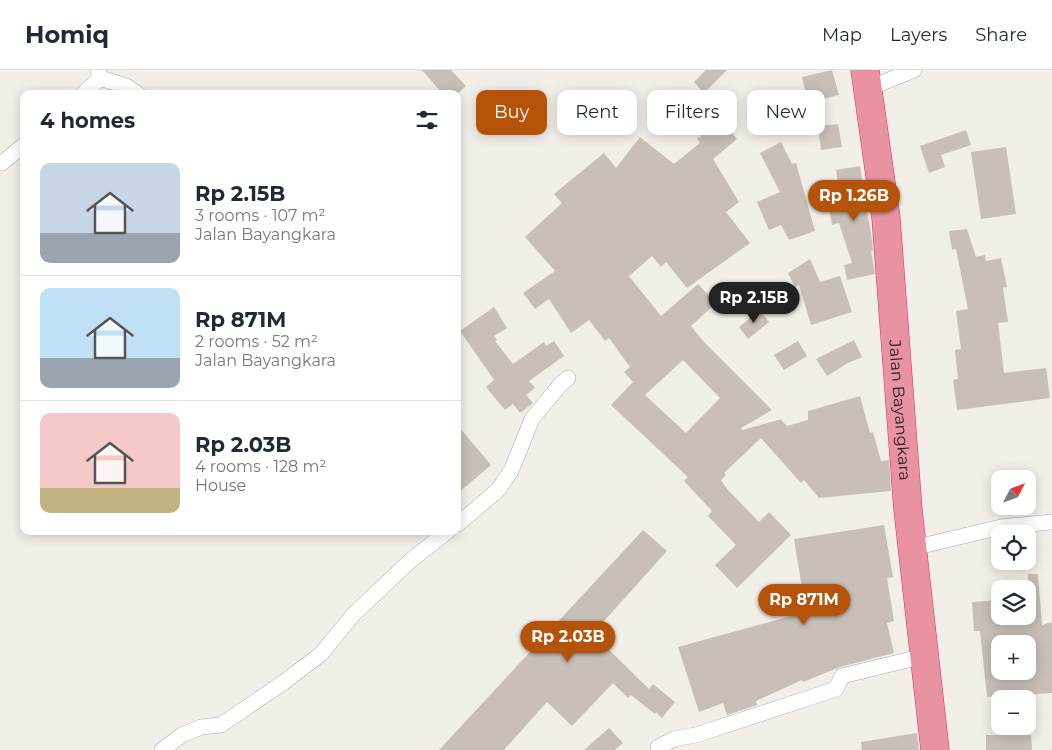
<!DOCTYPE html>
<meta charset="utf-8">
<style>
body{margin:0;font-family:Montserrat,sans-serif;background:#f2f2f3;color:#1f2937;height:100vh;display:flex;flex-direction:column;font-size:19px;white-space:nowrap}
*{box-sizing:border-box;margin:0}
p{font-size:16px;color:#747a83}
.icon{flex:none;width:28px;height:28px;fill:none;stroke:currentColor;stroke-width:2;stroke-linecap:round;stroke-linejoin:round}
.map{position:relative;flex:1;overflow:hidden}
.side{position:absolute;left:20px;top:20px;width:441px;height:445px;display:flex;flex-direction:column;background:#fff;border-radius:10px;box-shadow:0 2px 12px #0003}
.side>*{flex:none}
.guide{position:absolute;left:476px;top:20px;width:475px;height:45px;display:flex;gap:10px}
.needle{width:32px;rotate:49deg}
.buttons{position:absolute;left:991px;top:400px;display:grid;gap:10px}
.buttons a{display:grid;place-items:center;width:45px;height:45px;border-radius:10px;background:#fff;box-shadow:0 2px 12px #0003;font-size:25px}
.price{position:absolute;translate:-50% -42px;padding:0 11px;border-radius:18px;background:#b45309;color:#fff;font-size:16px;line-height:32px;filter:drop-shadow(0 1px 2px #0008)}
.price::after{content:'';position:absolute;left:50%;top:30px;width:15px;height:11px;margin-left:-8px;background:inherit;clip-path:polygon(0 0,100% 0,50% 100%)}
.price.active{background:#222;color:#fff}
ul{padding:0;list-style:none}
li{display:flex;align-items:center;gap:15px;height:125px;padding:0 20px}
li+li{border-top:1px solid #e0e1e3}
li span{display:grid;place-items:center;flex:none;width:140px;height:100px;border-radius:10px;color:#555}
li>.icon{margin-inline-start:auto}
span .icon{width:60px;height:60px;fill:#fffc;stroke-width:1}
li b{font-size:21px}
h2{display:flex;justify-content:space-between;align-items:center;height:60px;padding:0 20px;font-size:21px}
.chip{padding:0 18px;border-radius:10px;background:#fff;box-shadow:0 2px 12px #0003;font-size:18px;line-height:45px}
.chip.active{background:#b45309;color:#fff}
header{display:flex;align-items:center;gap:30px;box-sizing:border-box;height:70px;padding:0 25px;background:#fff;border-bottom:1px solid #e0e1e3}
header strong{font-size:24px}
nav{display:flex;gap:28px;margin-inline-start:auto;font-size:18px}
.map>svg:first-child{display:block}
.building{fill:#c7bfb8;fill-rule:evenodd}
.lines{fill:none;stroke-linecap:round;stroke-linejoin:round}
.street-casing{stroke:#a9a9a9;stroke-width:16}
.highway-casing{stroke:#dc2a67;stroke-width:29}
.street{stroke:#fff;stroke-width:15}
.highway{stroke:#e892a2;stroke-width:28}
.labels{text-anchor:middle;stroke-width:5;stroke-linejoin:round;paint-order:stroke}
.street-label{font-size:16px;fill:#222;stroke:#fff}
</style>
<header>
<strong>Homiq</strong>
<nav><a>Map</a><a>Layers</a><a>Share</a></nav>
</header>
<div class="map">
<svg width="1052" height="680" viewBox="0 0 1052 680">
<rect width="100%" height="100%" fill="#f2efe9"/>
<!-- building -->
<g class="building">
<polygon points="422,0 451,0 466,16 457,24 443,24"/>
<polygon points="706,0 727,0 704,23 694,12"/>
<polygon points="832,0 839,25 808,33 802,7"/>
<path d="M706,32L737,69L713,89L739,132L726,142L750,173L687,218L666,192L661,197L652,186L629,206L661,246L698,214L716,233L691,256L704,272L772,340L741,358L742,360L782,349L781,350L787,356L808,350V341L860,326L870,363L873,362L881,391L889,390L891,421L819,428L804,410L801,413L761,368L724,403L726,405L721,410L727,419L759,452L769,442L791,465L737,518L715,495L736,475L708,446L712,441L684,411L688,407L611,335L633,312L624,302L630,297L609,268L605,271L589,250L571,263L549,229L535,239L523,223L555,201L525,167L562,133L554,124L604,83L616,98L640,67L674,94L700,73L697,69L701,66L686,49ZM683,290L720,328L686,363L645,325Z"/>
<polygon points="838,54 842,77 821,80 818,56"/>
<polygon points="966,60 971,75 941,85 945,97 929,103 920,76"/>
<polygon points="781,72 792,94 796,93 815,161 789,170 781,155 769,160 757,132 780,122 760,83"/>
<polygon points="1006,77 1016,144 981,149 971,82"/>
<polygon points="860,96 864,121 863,121 871,163 873,181 871,181 875,204 847,210 844,195 852,193 839,153 832,155 828,132 840,129 836,100"/>
<polygon points="967,159 976,187 985,185 986,191 1001,188 1007,217 1003,218 1008,252 998,253 1004,303 1046,298 1050,328 957,340 953,310 958,309 955,280 961,279 956,241 968,239 956,179 952,180 949,161"/>
<polygon points="810,189 820,212 840,206 852,242 811,255 799,215 795,217 788,203"/>
<polygon points="494,237 507,258 494,266 497,270 495,271 513,294 544,272 546,276 554,271 564,286 529,311 535,318 526,325 533,333 520,343 513,334 505,340 486,317 494,310 460,261"/>
<polygon points="760,240 769,252 748,269 739,257"/>
<polygon points="854,270 862,287 848,293 827,306 816,289"/>
<polygon points="798,271 807,286 784,300 774,285"/>
<polygon points="458,356 491,395 458,423"/>
<polygon points="884,455 893,507 887,508 894,551 887,553 894,583 840,597 803,612 802,610 756,631 757,635 727,645 723,633 699,642 678,577 806,542 794,469"/>
<polygon points="643,460 667,481 596,560 605,568 601,572 649,619 653,614 675,632 662,648 656,642 655,644 631,625 628,628 613,613 572,656 547,632 504,680 439,680"/>
<path d="M1028,504H1038L1042,555L1052,552V623L987,627L980,561H974L972,532L1000,530V546H1028ZM1000,574H1028V601H1000Z"/>
<polygon points="1000,656 1016,656 1016,665 1031,665 1032,680 986,680 986,665 1000,665"/>
<polygon points="609,658 623,673 615,680 584,680"/>
<polygon points="917,663 919,680 862,680 861,672"/>
</g>
<g class="lines">
<!-- street casing -->
<g class="street-casing">
<g id="street">
<polyline points="100,8 126,16 138,24"/>
<polyline points="867,19 914,0"/>
<polyline points="83,24 100,8 98,0"/>
<polyline points="2,93 24,75"/>
<polyline points="458,454 498,420 511,401 532,349 560,315 568,308"/>
<polyline points="913,478 1001,457 1052,452"/>
<polyline points="658,677 674,669 696,665 836,619 842,606 924,586"/>
<polyline points="162,680 182,665 201,657 221,655 284,612 321,584 353,545 410,491 448,461"/>
</g>
</g>
<!-- highway casing -->
<g class="highway-casing">
<g id="highway">
<path id="s1" d="M865,0L886,148L908,440L935,680"/>
</g>
</g>
<!-- street -->
<use href="#street" class="street"/>
<!-- highway -->
<use href="#highway" class="highway"/>
</g>
<g class="labels">
<!-- street labels -->
<g class="street-label">
<text dy="6" stroke="none"><textPath href="#s1" startOffset="342">Jalan Bayangkara</textPath></text>
</g>
</g>
</svg>
<div class="buttons">
<a><svg class="needle" viewBox="-14 -14 28 28"><path d="M0-13l5 13h-10z" fill="#e53935"/><path d="M0 13l5-13h-10z" fill="#747a83"/></svg></a>
<a><svg class="icon" aria-label="locate" viewBox="0 0 24 24"><circle cx="12" cy="12" r="6"/><path d="M12 2v4M12 18v4M2 12h4M18 12h4"/></svg></a>
<a><svg class="icon" aria-label="layers" viewBox="0 0 24 24"><path d="M12 4l9 5-9 5-9-5zM3 14l9 5 9-5"/></svg></a>
<a>+</a>
<a>−</a>
</div>
<b class="price" style="left:854px;top:152px">Rp 1.26B</b>
<b class="price active" style="left:754px;top:254px">Rp 2.15B</b>
<b class="price" style="left:804px;top:556px">Rp 871M</b>
<b class="price" style="left:568px;top:593px">Rp 2.03B</b>
<div class="guide">
<a class="chip active">Buy</a>
<a class="chip">Rent</a>
<a class="chip">Filters</a>
<a class="chip">New</a>
</div>
<section class="side">
<h2>4 homes<svg class="icon" aria-label="filters" viewBox="0 0 24 24"><path d="M4 7h16M4 17h16"/><circle cx="9" cy="7" r="2"/><circle cx="15" cy="17" r="2"/></svg></h2>
<ul>
<li><span style="background:linear-gradient(#c9d6e8 70%,#9aa5b1 0)"><svg class="icon" aria-label="home" viewBox="0 0 24 24"><path d="M3 11l9-7 9 7M6 9v11h12V9"/></svg></span><div><b>Rp 2.15B</b><p>3 rooms · 107 m²</p><p>Jalan Bayangkara</p></div></li>
<li><span style="background:linear-gradient(#bfe0f5 70%,#9aa5b1 0)"><svg class="icon" aria-label="home" viewBox="0 0 24 24"><path d="M3 11l9-7 9 7M6 9v11h12V9"/></svg></span><div><b>Rp 871M</b><p>2 rooms · 52 m²</p><p>Jalan Bayangkara</p></div></li>
<li><span style="background:linear-gradient(#f6c9c9 75%,#c2b280 0)"><svg class="icon" aria-label="home" viewBox="0 0 24 24"><path d="M3 11l9-7 9 7M6 9v11h12V9"/></svg></span><div><b>Rp 2.03B</b><p>4 rooms · 128 m²</p><p>House</p></div></li>
</ul>
</section>
</div>
